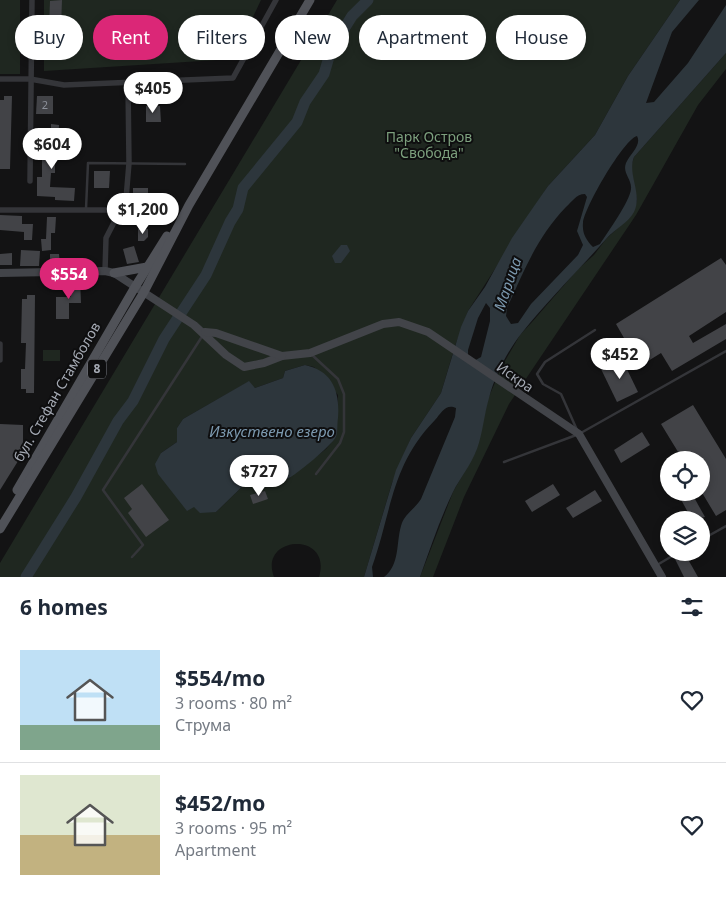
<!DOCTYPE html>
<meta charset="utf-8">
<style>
body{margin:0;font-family:"Noto Sans",sans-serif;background:#f6f6f7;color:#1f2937;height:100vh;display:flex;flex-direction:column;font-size:19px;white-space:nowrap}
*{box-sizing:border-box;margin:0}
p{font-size:16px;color:#747a83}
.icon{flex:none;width:28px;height:28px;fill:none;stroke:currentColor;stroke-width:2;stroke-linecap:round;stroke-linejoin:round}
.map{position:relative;height:577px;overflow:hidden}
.sheet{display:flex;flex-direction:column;background:#fff;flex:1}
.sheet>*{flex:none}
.hud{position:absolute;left:15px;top:15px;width:696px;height:45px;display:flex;gap:10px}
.buttons{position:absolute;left:660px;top:451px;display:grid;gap:10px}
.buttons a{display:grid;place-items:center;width:50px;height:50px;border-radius:50%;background:#fff;box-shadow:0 2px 8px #0003;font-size:25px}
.price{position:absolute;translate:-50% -42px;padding:0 11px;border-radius:18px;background:#fff;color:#222;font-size:16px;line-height:32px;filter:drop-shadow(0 1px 2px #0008)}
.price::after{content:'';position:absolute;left:50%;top:30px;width:15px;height:11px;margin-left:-8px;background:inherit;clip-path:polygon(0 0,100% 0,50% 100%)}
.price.on{background:#db2777;color:#fff}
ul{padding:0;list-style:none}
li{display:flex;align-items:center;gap:15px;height:125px;padding:0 20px}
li+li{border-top:1px solid #e0e1e3}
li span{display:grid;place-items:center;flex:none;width:140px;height:100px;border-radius:0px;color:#555}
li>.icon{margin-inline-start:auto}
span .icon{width:60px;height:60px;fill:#fffc;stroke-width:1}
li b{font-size:21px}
h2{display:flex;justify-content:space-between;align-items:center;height:60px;padding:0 20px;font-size:21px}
.chip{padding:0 18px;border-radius:22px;background:#fff;box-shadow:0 2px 8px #0003;font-size:18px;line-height:45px}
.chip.on{background:#db2777;color:#fff}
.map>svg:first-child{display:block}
.green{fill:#1f2720;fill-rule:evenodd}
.water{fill:#2d363c;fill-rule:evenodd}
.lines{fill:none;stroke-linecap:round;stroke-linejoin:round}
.river{stroke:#2d363c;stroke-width:11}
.building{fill:#424347}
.lane{stroke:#343539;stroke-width:2.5}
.street{stroke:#343539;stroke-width:5.5}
.secondary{stroke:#424449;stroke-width:8}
.primary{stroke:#505258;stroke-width:9}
.labels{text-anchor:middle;stroke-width:4;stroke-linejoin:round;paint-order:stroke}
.number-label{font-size:11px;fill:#8c9099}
.shield{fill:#0e0e0f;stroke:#787b82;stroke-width:1}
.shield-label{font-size:12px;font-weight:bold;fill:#a5aab4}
.park-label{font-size:14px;fill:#7c9f7d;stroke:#0e0e0f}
.street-label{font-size:14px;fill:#a5aab4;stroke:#0e0e0f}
.water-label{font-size:15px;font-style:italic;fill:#7c99af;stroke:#0e0e0f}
</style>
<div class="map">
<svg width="726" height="577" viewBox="0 0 726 577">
<rect width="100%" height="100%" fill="#131314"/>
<!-- green -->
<g class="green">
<rect x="0" y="0" width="20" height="74"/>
<polygon points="44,0 261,0 233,59 44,71"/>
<path d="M337,0H680L628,76L595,135L548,186L468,311L455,346L441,393L411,438L392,483L364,577H319C333,531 258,535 274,577H0V563ZM305,365L314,367L338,395L336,437L326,449L286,480L248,481L216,512L194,507L161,453L177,442V428L183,419L248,382L255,388L283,378L285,371Z"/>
<polygon points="726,53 726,69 698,105 636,215 509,404 464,497 433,577 420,577 453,492 476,451 488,399 502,366 520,335 533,321 578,269 594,255 606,239 631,216 637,201 631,167 634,157"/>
<rect x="43" y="350" width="17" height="11"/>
</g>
<!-- water -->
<g class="water">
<path d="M680,0H699L672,32L646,103L654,102L688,63L726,5V53L634,157C627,175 643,193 634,212C628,223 615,229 607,238C579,270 548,300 521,334C507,352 495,375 489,398C484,415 483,432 477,449C471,465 460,478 453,492C440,519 430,549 420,577H384C400,565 396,543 401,526C404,514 415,509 421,499L455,417L456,408C446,403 441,413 435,420C391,465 392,511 372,567L373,577H364L396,470L411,438L441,393L461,327L468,311L485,287L512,238L548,186L595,135L628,76ZM637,136C642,145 630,154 626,163C622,173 632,179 631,189C630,201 608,232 600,244L593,247C586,240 582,233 583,223C584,208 624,139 637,136ZM585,194L587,197L577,231L583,245L578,255L531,304L518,323L511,324L506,316L507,308C524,271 537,237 566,207C572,202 576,194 585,194ZM486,303L490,308V321L481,357L474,361L468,355V350L478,318Z"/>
<polygon points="341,245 347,245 350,251 341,263 335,263 332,256"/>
<path d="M305,365C333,371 340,392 338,418C337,423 338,432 336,437C332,445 295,476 287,479C276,483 259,480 248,481L216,512L200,513L194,507L187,511L158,474L155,464L161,453L177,442V428L183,419L249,381L255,388L283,378L285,371Z"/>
</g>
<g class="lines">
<!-- river -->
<polyline class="river" points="26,577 76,497 118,421 133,401 164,339 206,275 230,222 238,209 243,188 297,122 305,102 324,74 331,50 352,16 368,0"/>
</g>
<!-- building -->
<g class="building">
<polygon points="62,0 60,54 48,53 50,1"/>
<polygon points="4,96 12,96 10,169 0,169 0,100 4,100"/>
<polygon points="37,96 53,96 53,114 36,114"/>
<polygon points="146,106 160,106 161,122 146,122"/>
<polygon points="51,124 59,125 58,148 55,148 55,173 51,173 50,187 75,188 74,201 55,200 55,197 37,196 37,177 42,177 42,153 45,153 46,129 51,129"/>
<polygon points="94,171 110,171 109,188 94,188"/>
<rect x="133" y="188" width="15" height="17"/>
<polygon points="0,215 22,216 22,224 33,224 32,240 24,240 24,232 0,230"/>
<polygon points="47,217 56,217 55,233 51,233 51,250 42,251 41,239 46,239"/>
<polygon points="138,229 148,229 148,237 144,241 138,241"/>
<polygon points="134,246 139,262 127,264 123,249"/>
<polygon points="21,250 40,251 39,266 20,266"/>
<polygon points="12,253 12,265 0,265 0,254"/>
<polygon points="50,254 59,254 60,265 50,266"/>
<polygon points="721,258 726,265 726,312 689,336 693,343 726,324 726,339 672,371 661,353 640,366 616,324"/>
<polygon points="71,278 80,278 81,303 69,303 69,319 56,319 56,297 71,297"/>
<polygon points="27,295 35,295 34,393 26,393 26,389 21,389 21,369 25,369 26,343 21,343 22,299 27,299"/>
<polygon points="622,359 638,392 617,402 601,369"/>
<polygon points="693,405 726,459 726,510 716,516 701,491 701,460 683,460 661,424"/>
<polygon points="0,424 23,425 23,453 0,490"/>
<polygon points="642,432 650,445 621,463 614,450"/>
<polygon points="142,484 169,520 146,537 128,513 132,509 124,498"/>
<polygon points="553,484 560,495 532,512 525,501"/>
<polygon points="595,490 602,501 573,518 566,508"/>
<polygon points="265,491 268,499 253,504 250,495"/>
<polygon points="677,492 691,492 705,517 692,520"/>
<polygon points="685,554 698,577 684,577 675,559"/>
</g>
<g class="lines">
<!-- lane -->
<g class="lane">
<polyline points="86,209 88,163 185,164"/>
<polyline points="311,354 338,379 344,394 344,432 340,443 316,474"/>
<polyline points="577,430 561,394 543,384 537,374 545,362 595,330"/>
<polyline points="504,462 579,434 726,351"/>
<polyline points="701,540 726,526"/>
<polyline points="132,557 143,545 103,490 203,335"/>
<polyline points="657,565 679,552"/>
</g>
<!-- street -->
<g class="street">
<polyline points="0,79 30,79 64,85 233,78 276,0"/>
<polyline points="30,181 32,0"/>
<polyline points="0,210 119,210"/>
<polyline points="105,271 106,238 126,199 129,163 128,84"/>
<polyline points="0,344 0,360"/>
</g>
<!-- secondary -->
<g class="secondary">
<polyline points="0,273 105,271 114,273 194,325 226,355 244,367 264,363 282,356 310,353 383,324 399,322 428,332 579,434 662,577"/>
<polyline points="205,332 216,333 282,356"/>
</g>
<!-- primary -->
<g class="primary">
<polyline points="114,273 147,267"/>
<polyline points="17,490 135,287 167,236"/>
<polyline points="0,529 144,292 189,205 310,0"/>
</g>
</g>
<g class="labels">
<!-- number labels -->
<g class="number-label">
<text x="45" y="109">2</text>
</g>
<!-- shield labels -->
<rect class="shield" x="88" y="359.5" width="18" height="19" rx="4"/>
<g class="shield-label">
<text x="97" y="373">8</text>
</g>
<!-- park labels -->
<g class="park-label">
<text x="429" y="142">Парк Остров<tspan x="429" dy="16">"Свобода"</tspan></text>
</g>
<!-- street labels -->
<g class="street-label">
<text transform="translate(515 377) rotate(35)" y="5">Искра</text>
<text transform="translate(57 392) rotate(-60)" y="5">бул. Стефан Стамболов</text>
</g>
<!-- water labels -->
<g class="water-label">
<text transform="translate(508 284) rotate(-71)" y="5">Марица</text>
<text x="272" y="437">Изкуствено езеро</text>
</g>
</g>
</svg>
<div class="buttons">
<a><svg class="icon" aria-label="locate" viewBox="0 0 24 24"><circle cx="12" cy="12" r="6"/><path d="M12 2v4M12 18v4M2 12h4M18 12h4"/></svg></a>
<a><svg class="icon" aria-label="layers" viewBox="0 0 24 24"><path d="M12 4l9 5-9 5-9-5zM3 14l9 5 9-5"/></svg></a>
</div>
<b class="price" style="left:153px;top:114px">$405</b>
<b class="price" style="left:52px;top:170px">$604</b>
<b class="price" style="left:143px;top:235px">$1,200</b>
<b class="price on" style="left:69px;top:300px">$554</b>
<b class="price" style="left:620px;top:380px">$452</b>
<b class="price" style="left:259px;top:497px">$727</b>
<div class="hud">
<a class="chip">Buy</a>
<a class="chip on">Rent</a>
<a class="chip">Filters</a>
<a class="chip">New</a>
<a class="chip">Apartment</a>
<a class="chip">House</a>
</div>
</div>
<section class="sheet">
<h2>6 homes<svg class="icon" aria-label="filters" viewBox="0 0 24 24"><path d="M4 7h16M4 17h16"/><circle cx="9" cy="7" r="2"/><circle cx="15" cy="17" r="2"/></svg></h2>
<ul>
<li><span style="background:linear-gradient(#bfe0f5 75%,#7fa58c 0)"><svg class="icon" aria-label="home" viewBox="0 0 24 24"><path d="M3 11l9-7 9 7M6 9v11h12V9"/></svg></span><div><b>$554/mo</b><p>3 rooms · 80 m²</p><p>Струма</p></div><svg class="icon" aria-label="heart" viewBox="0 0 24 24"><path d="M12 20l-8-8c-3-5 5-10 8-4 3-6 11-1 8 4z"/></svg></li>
<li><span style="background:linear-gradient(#dfe7d0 60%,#c2b280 0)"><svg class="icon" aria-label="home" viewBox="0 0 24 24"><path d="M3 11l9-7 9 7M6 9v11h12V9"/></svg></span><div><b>$452/mo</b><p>3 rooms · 95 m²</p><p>Apartment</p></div><svg class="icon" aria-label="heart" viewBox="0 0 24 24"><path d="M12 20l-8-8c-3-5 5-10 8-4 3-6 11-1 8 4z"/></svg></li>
</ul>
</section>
